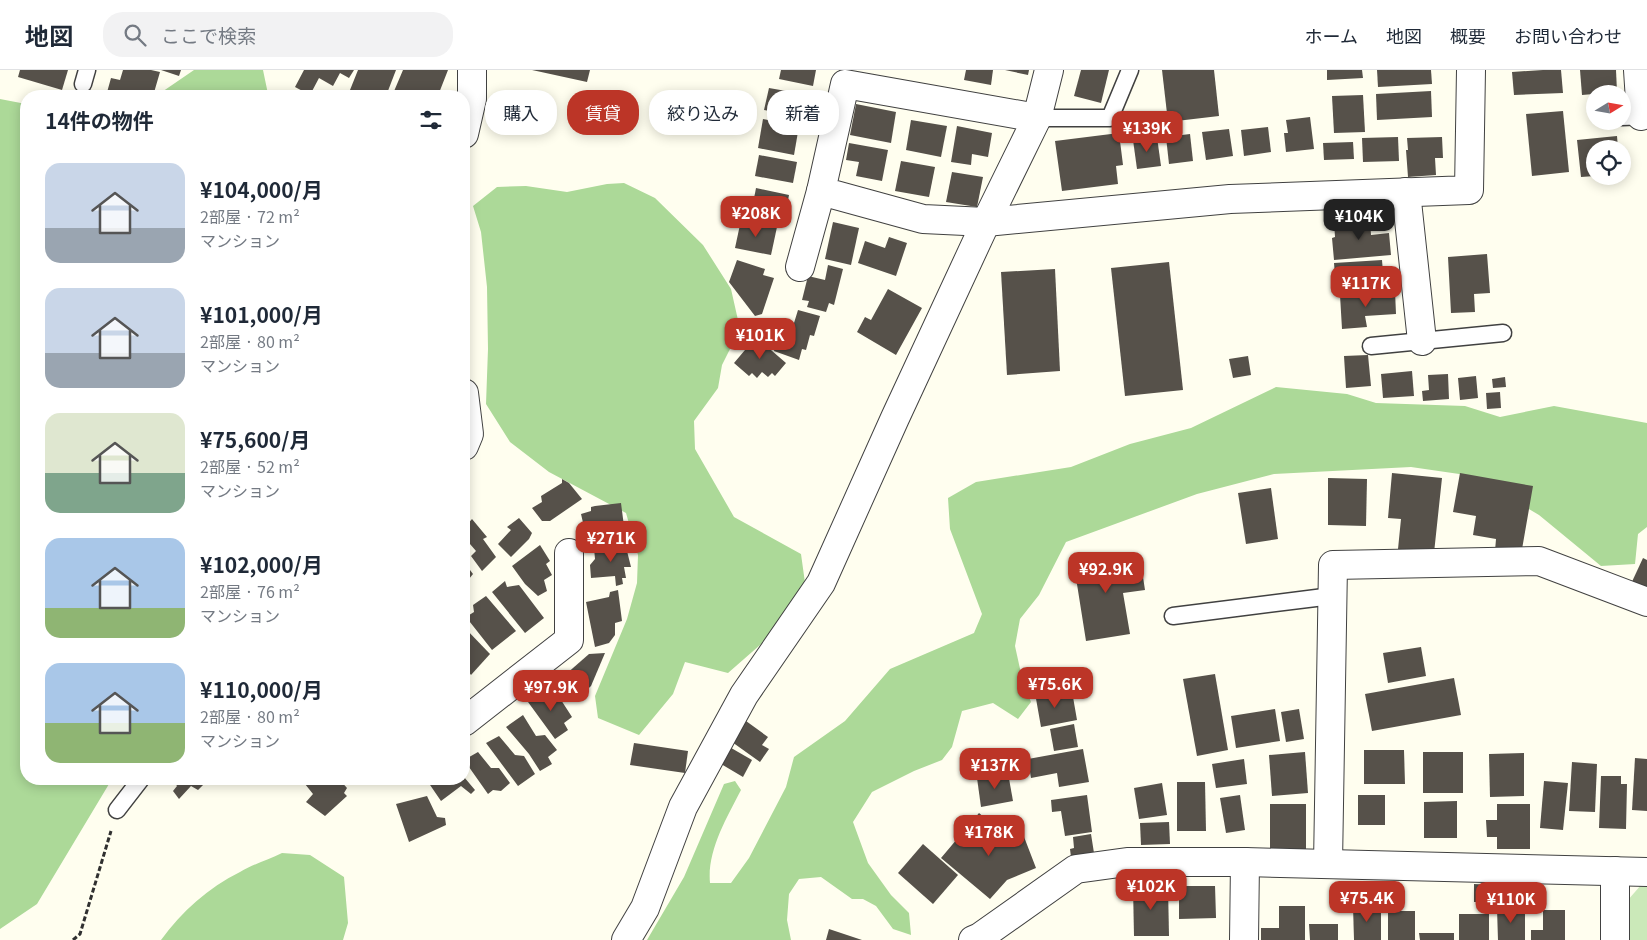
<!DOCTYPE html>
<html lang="ja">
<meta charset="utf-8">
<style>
body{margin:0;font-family:Georgia,"Noto Sans JP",serif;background:#f2f2f3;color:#1f2937;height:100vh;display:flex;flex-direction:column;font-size:19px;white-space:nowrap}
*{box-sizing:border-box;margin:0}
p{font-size:16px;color:#747a83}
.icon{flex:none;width:28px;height:28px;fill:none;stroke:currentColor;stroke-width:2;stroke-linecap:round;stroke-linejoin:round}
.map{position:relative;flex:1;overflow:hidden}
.sheet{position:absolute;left:20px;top:20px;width:450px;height:695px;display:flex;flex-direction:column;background:#fff;border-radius:20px;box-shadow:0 2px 12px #0003}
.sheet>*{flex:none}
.guide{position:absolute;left:485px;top:20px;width:475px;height:45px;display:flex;gap:10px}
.needle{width:32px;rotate:79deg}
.controls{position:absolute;left:1586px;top:15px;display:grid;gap:10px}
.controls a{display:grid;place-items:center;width:45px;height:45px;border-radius:50%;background:#fff;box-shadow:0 2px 12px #0003;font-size:25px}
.price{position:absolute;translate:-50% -42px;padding:0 11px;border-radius:10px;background:#bc3527;color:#fff;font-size:16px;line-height:32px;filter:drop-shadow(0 1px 2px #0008)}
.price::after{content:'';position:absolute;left:50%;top:30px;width:15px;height:11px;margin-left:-8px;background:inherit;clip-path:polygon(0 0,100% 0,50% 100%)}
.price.on{background:#222;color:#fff}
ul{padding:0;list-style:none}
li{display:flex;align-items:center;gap:15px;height:125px;padding:0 25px}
li span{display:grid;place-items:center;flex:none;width:140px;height:100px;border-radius:15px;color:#555}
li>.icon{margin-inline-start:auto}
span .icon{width:60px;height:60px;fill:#fffc;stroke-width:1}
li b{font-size:21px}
h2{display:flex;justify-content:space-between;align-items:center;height:60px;padding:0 25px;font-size:21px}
.pill{padding:0 18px;border-radius:20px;background:#fff;box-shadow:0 2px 12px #0003;font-size:18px;line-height:45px}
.pill.on{background:#bc3527;color:#fff}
header{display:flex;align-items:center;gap:30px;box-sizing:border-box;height:70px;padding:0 25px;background:#fff;border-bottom:1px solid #e0e1e3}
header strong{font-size:24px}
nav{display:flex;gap:28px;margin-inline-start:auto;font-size:18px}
.search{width:350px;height:45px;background:#f2f2f3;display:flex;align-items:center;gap:12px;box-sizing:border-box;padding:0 18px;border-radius:20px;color:#747a83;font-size:19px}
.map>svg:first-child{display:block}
.green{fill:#cbe9b9}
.forest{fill:#acd998}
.building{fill:#56514a}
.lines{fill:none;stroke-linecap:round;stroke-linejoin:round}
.lane-casing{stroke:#414141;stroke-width:19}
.street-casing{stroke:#414141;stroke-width:30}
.path{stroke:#303030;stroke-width:3;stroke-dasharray:5 2.5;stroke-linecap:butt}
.lane{stroke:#fff;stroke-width:16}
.street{stroke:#fff;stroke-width:28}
</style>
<header>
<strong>地図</strong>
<div class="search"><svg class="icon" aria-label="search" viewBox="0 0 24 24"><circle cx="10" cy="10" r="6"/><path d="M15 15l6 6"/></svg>ここで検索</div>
<nav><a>ホーム</a><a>地図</a><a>概要</a><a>お問い合わせ</a></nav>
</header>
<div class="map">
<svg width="1647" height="870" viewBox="0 0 1647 870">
<rect width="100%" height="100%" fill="#fffeef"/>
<!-- green -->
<polygon class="green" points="1641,815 1647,815 1647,870 1627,870 1628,830"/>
<!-- forest -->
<g class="forest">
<polygon points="194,0 263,0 268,24 291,26 156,26"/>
<polygon points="0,29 26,34 26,709 112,709 37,834 0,859"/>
<polygon points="624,113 655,128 703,175 731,219 740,259 722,295 718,318 694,351 695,379 734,447 801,484 806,520 775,562 728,603 685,592 673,624 639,665 598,648 595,626 627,549 637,513 638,485 626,443 549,402 510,372 486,334 488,279 487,217 481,162 473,136 497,117 526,116 567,122 607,114"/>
<path d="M1276,317L1347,324L1376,333L1465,336L1500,347L1554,336L1647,353V457L1638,464L1635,494L1601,496L1539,445L1473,406L1411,397L1274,404L1197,424L1066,472L1039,525L1020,549L1015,576L1022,608L1031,632L1018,649L993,633L962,641L952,677L942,690L914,701L872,722L853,752L868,793L891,825L909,843L911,865L893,859L876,836L863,829H852L821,807L799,809L789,824L787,850L791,870H647L684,807L724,714L735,711L741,720C726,749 707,781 710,813H731L749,788L786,717L794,687L845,651L890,599L974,563L982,544L950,459L948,428L976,412L1071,397L1130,374L1191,358Z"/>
<path d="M282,783L310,785L344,807L348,853L343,870H161C182,841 208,818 240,802C253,794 268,790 282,783Z"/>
</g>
<!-- building -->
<g class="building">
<polygon points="20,0 68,0 62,20 18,7"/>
<polygon points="123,0 151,0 160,2 153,26 106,26 111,8 120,10"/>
<polygon points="161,0 181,0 179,6"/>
<polygon points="304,0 354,0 349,8 340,3 333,16 319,8 310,25 295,17"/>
<polygon points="358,0 396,0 386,26 365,26 350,20"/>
<polygon points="403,0 448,0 439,23 447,26 392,26"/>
<polygon points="532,0 590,0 587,12"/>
<polygon points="781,0 816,0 813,16 779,9"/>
<polygon points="966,0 993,0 991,15 964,10"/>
<polygon points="1005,0 1029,0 1028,5"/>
<polygon points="1081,0 1109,0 1101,33 1074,26"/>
<polygon points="1162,0 1214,0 1219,46 1168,52"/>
<polygon points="1327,0 1362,0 1363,8 1327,10"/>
<polygon points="1377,0 1431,0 1432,14 1378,17"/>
<polygon points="1543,0 1561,0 1563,23 1514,25 1512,2"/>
<polygon points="1580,0 1616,0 1617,22 1582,25"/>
<polygon points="769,18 803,24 798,46 764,40"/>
<polygon points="1431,21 1432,47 1377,50 1376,24"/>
<polygon points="1363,25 1365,62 1334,63 1332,26"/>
<polygon points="856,34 896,42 891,73 850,65"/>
<polygon points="1563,41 1569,102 1532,106 1526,44"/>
<polygon points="1310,47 1314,79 1286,82 1284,63 1288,63 1286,50"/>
<polygon points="763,49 799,56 794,85 758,78"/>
<polygon points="911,50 947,56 941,87 906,80"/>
<polygon points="957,56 992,63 988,87 972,84 971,95 951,92"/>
<polygon points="1268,57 1271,82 1244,86 1241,60"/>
<polygon points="1229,59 1233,86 1206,90 1202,62"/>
<polygon points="1119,63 1123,95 1116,96 1118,114 1062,121 1055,71"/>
<polygon points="1190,64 1193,91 1169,94 1166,67"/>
<polygon points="1617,66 1618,79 1595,79 1595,106 1581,107 1577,70"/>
<polygon points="1157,67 1161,96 1137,99 1133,70"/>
<polygon points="1398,67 1399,91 1363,92 1362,68"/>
<polygon points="1442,67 1443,88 1435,88 1436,105 1408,107 1406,80 1408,80 1407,68"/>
<polygon points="1353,72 1354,89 1324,90 1323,73"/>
<polygon points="849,73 888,80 882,111 856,106 859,92 846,90"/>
<polygon points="759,85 797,92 793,113 755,106"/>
<polygon points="901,91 935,97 929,127 895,121"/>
<polygon points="952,102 983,107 977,137 946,132"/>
<polygon points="756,118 789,125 784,151 751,144"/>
<polygon points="741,150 777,157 771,185 735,178"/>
<polygon points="1370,150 1371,165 1389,163 1391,185 1334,190 1332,168 1335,167 1334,152"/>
<polygon points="833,152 859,158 851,195 825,189"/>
<polygon points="889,167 907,173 896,206 858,193 865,171 885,178"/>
<polygon points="1487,184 1490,223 1474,224 1475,242 1451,243 1448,187"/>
<polygon points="737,190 765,199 763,205 774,208 762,244 755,246 729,212"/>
<polygon points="1382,190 1384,215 1359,216 1359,220 1339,221 1339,218 1336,218 1334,193"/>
<polygon points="1169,192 1183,320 1125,326 1111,198"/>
<polygon points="828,195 843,199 834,235 829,233 826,242 807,237 809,231 802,230 808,206 825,210"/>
<polygon points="1055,199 1060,301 1007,305 1001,202"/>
<polygon points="888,219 922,238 896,285 857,262 865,247 871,250"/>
<polygon points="1395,221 1396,244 1365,246 1367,257 1342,259 1340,225"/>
<polygon points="798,240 820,246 814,266 810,265 806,280 802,279 799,290 774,281 780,258 784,259 787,250 794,253"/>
<polygon points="756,267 786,293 775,306 772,303 768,307 762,302 757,308 752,303 749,306 734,293"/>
<polygon points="1368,285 1371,316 1346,318 1344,286"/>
<polygon points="1248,286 1251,305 1233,308 1229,289"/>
<polygon points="1412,301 1414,326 1383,328 1381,304"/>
<polygon points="1448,304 1449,329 1423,331 1422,321 1429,320 1428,305"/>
<polygon points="1476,306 1478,328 1460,330 1458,308"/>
<polygon points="1505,307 1506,317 1493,318 1492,309"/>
<polygon points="1500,322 1501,338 1487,339 1486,323"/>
<polygon points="1392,403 1442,408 1434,483 1398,479 1401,449 1388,448"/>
<polygon points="1460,403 1533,416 1521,485 1495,481 1496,469 1473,465 1476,446 1453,442"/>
<polygon points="1328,408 1367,409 1366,456 1328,455"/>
<polygon points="562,409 569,413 582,429 550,451 542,451 532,438 542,432 541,426 562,413"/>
<polygon points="1271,418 1278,469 1246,474 1238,423"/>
<polygon points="621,433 625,464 592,467 589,460 584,457 581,444 591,441 591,437 595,436"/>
<polygon points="519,448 532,463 529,469 511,487 498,474 511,460 507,457"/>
<polygon points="472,449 487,467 483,469 496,487 482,501 471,486 476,481 464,467 464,458"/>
<polygon points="625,473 631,497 624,497 626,508 622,508 623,514 616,516 615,506 591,508 590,495 595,489 594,478"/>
<polygon points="540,475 550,491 546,494 552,505 544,510 547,521 538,526 525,514 512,496"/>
<polygon points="1120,482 1122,497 1141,494 1145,520 1123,523 1130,564 1086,571 1073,489"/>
<polygon points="1643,488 1647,490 1647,524 1630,516"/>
<polygon points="464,492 473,504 464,515"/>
<polygon points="505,511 507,517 519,515 544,548 525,563 492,522"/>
<polygon points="618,520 622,551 615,553 615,565 609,573 595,577 586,532 609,527 610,522"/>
<polygon points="486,526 516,561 492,580 466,547 474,542 473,535"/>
<polygon points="464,557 490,584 471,605 464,596"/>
<polygon points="1421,577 1426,606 1388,613 1383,583"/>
<polygon points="605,583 591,616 578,628 565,605 589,584"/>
<polygon points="1215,604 1228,680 1197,686 1183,609"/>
<polygon points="1454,608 1461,645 1372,661 1365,624"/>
<polygon points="552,616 572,647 564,653 568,660 555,669 528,632"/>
<polygon points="1053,620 1054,630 1073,627 1077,650 1041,657 1035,623"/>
<polygon points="1275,639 1280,671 1236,678 1231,646"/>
<polygon points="1299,639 1304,669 1286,672 1281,642"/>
<polygon points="523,645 536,666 545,665 557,680 548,687 552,694 540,701 529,684 506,657"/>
<polygon points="746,651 768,667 762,675 769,679 760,692 732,672"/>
<polygon points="1074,654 1078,677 1054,681 1050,659"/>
<polygon points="499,666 515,685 524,686 535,704 518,716 486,673"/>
<polygon points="634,673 688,681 685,703 630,695"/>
<polygon points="726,675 752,690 743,707 716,691"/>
<polygon points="1083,679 1089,712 1059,717 1057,703 1031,708 1028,689"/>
<polygon points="1364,680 1404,680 1405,714 1364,714"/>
<polygon points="478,682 491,698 499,698 510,713 501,721 493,720 488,724 464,690"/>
<polygon points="1305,682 1308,723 1272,726 1269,685"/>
<rect x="1423" y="682" width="40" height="41"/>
<polygon points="1524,683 1524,726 1490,727 1489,684"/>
<polygon points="1635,688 1647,689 1647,741 1632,740"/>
<polygon points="1244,689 1247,714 1216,718 1212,694"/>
<polygon points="1572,692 1597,694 1595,742 1569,741"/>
<polygon points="1008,703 1013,731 981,737 977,708"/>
<polygon points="1601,706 1621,706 1621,714 1627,714 1626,759 1599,758"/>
<polygon points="464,707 475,720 471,724 461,716 441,731 428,712 432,709 464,709"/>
<polygon points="172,709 217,709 213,714 207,711 198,720 191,716 179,729 173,721 177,716"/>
<polygon points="311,709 339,709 347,718 344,723 347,726 325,746 306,732 313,724 305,714"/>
<polygon points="1544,711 1568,713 1563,760 1540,758"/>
<polygon points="1177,712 1205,712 1206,761 1177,761"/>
<polygon points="1162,713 1167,745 1139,749 1134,718"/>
<polygon points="1087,725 1092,762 1065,766 1061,741 1052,742 1051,730"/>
<polygon points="1240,725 1245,760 1226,763 1220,728"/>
<rect x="1358" y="725" width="27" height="30"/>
<polygon points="427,726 437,747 445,748 446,755 409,772 396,734"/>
<polygon points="1457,731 1457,768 1424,768 1424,732"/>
<rect x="1270" y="734" width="36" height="47"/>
<polygon points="1497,734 1530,734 1530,779 1497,779 1497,767 1487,767 1486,750 1497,750"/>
<polygon points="979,743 993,755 986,764 997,773 1021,759 1036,798 1007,810 990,829 941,788"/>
<polygon points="1169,752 1170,774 1141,775 1140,753"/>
<polygon points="1091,764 1094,783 1071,787 1070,779 1074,778 1073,767"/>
<polygon points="923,774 958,805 933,834 898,803"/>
<polygon points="1474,814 1493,815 1494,832 1474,832"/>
<rect x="1497" y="814" width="13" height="16"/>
<polygon points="1168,816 1169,866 1134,866 1133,817"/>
<polygon points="1179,816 1215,816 1216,848 1179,849"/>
<polygon points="1279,836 1305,836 1305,870 1261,870 1261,858 1279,858"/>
<polygon points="1353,836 1381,836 1381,870 1354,870"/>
<polygon points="1497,839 1525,839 1525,870 1498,870"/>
<polygon points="1543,840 1565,840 1565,870 1531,870 1531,860 1543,860"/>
<rect x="1388" y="841" width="27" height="29"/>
<rect x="1459" y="844" width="30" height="26"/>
<polygon points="1309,854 1338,854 1338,870 1310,870"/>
<polygon points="829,859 862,870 826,870"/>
<polygon points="1419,863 1454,863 1454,870 1420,870"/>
</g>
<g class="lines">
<!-- lane casing -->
<g class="lane-casing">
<g id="lane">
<polyline points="83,14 87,0"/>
<polyline points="1622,47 1647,46"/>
<polyline points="1037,48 1110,48 1130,0"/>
<polyline points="1371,276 1503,263"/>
<polyline points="1173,546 1332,526"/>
<polyline points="117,740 141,709"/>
</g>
</g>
<!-- street casing -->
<g class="street-casing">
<g id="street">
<polyline points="1638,0 1641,46"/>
<polyline points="1037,48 845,14 821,121 923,149 986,152 1230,129 1469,120 1471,0"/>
<polyline points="464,64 472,29 472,0"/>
<polyline points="1406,122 1422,271"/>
<polyline points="800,197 821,121"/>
<polyline points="464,323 469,364 464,376"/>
<polyline points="464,652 569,570 569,483"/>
<polyline points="1328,794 1333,495 1539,491 1647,532"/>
<polyline points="1615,801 1615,870"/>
<polyline points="626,870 645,838 683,737 744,625 821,513 895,348 986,152 1037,48 1049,0"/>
<polyline points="973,870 980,867 1076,799 1127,792 1245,792 1647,802"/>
<polyline points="1244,870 1245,792"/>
</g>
</g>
<!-- path -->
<polyline class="path" points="73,870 80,864 111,761"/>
<!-- lane -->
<use href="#lane" class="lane"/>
<!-- street -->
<use href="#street" class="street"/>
</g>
</svg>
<div class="controls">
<a><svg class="needle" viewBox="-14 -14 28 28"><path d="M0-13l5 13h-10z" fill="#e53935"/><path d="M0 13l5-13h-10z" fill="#747a83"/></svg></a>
<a><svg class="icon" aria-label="locate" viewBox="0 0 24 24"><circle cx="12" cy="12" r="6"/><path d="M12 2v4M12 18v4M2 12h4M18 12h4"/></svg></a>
</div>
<b class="price" style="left:1147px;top:83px">¥139K</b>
<b class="price" style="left:756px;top:168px">¥208K</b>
<b class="price on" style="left:1359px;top:171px">¥104K</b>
<b class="price" style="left:1366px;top:238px">¥117K</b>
<b class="price" style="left:760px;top:290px">¥101K</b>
<b class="price" style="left:611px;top:493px">¥271K</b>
<b class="price" style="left:1106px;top:524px">¥92.9K</b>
<b class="price" style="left:1055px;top:639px">¥75.6K</b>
<b class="price" style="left:551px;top:642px">¥97.9K</b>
<b class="price" style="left:995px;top:720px">¥137K</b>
<b class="price" style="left:989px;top:787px">¥178K</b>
<b class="price" style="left:1151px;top:841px">¥102K</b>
<b class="price" style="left:1367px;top:853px">¥75.4K</b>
<b class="price" style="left:1511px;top:854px">¥110K</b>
<div class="guide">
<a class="pill">購入</a>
<a class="pill on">賃貸</a>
<a class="pill">絞り込み</a>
<a class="pill">新着</a>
</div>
<section class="sheet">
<h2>14件の物件<svg class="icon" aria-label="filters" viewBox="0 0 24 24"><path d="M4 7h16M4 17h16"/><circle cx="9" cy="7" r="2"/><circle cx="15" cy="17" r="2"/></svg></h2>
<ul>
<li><span style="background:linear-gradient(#c9d6e8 65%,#9aa5b1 0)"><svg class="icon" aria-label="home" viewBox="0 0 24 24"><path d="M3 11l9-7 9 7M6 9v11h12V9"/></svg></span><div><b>¥104,000/月</b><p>2部屋 · 72 m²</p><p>マンション</p></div></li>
<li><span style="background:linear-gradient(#c9d6e8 65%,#9aa5b1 0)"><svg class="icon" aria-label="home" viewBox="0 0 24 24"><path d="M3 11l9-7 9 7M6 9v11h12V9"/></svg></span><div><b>¥101,000/月</b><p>2部屋 · 80 m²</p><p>マンション</p></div></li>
<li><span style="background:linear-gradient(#dfe7d0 60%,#7fa58c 0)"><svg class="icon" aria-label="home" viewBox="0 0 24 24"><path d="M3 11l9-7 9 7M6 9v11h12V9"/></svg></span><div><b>¥75,600/月</b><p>2部屋 · 52 m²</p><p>マンション</p></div></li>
<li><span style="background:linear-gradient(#a9c7e8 70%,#8fb573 0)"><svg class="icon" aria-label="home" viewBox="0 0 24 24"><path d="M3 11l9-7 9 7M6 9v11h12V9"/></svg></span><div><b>¥102,000/月</b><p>2部屋 · 76 m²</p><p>マンション</p></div></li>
<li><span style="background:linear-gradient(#a9c7e8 60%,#8fb573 0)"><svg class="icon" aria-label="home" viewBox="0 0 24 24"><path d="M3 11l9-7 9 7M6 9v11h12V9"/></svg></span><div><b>¥110,000/月</b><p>2部屋 · 80 m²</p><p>マンション</p></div></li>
</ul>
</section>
</div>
